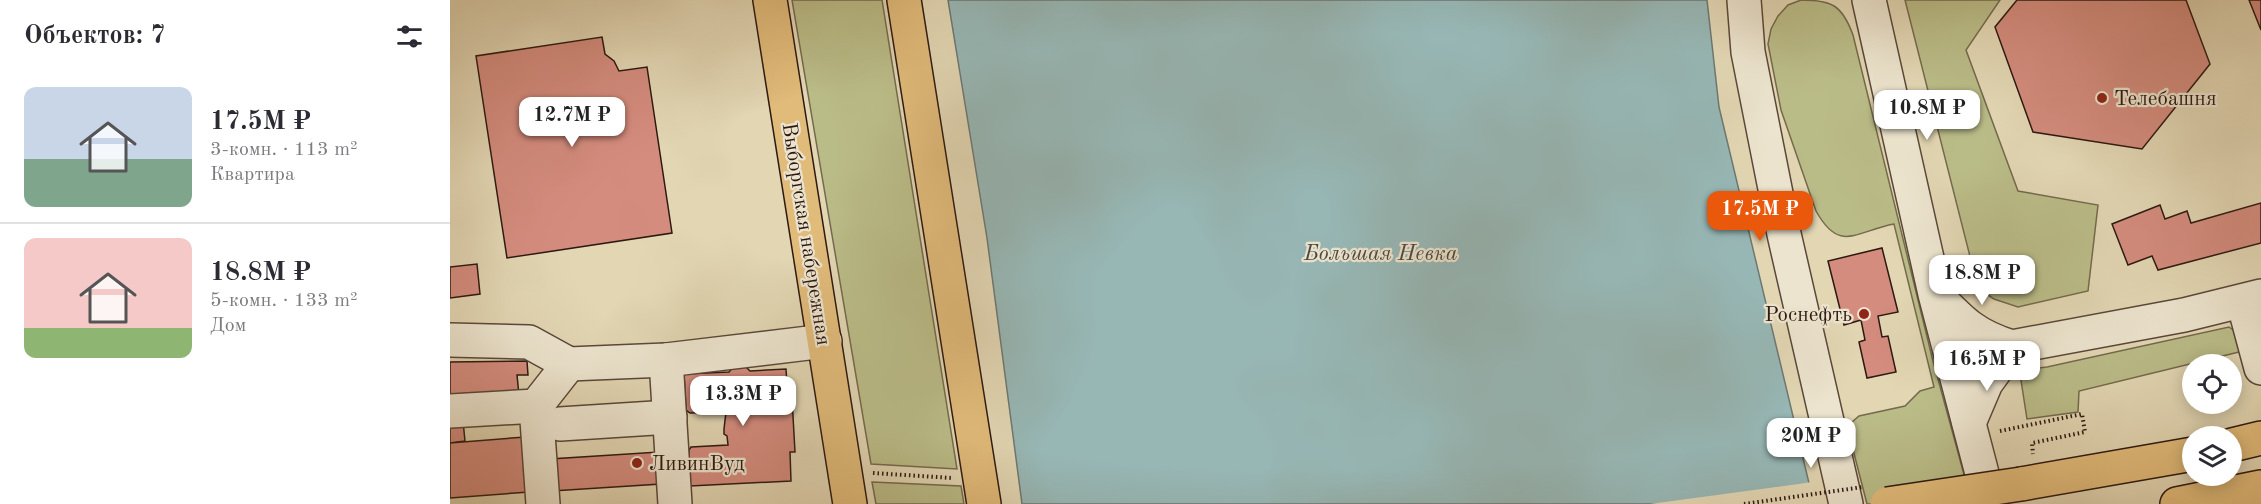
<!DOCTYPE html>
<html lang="ru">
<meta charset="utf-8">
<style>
body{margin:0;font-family:"Old Standard TT",serif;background:#f7f7f7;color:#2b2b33;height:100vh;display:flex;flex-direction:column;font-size:22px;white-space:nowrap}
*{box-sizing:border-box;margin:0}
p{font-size:20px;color:#7c7c81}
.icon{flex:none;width:33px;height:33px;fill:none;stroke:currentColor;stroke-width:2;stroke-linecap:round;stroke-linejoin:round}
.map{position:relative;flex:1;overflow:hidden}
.details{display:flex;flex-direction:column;background:#fff;width:450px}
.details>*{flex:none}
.buttons{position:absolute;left:1732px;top:354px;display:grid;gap:12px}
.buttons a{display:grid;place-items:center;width:60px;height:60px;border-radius:50%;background:#fff;box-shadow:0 3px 15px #0003;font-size:30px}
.price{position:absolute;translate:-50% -51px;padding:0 14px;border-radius:12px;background:#fff;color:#222;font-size:20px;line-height:39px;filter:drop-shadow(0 2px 3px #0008)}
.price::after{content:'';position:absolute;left:50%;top:36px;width:18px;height:14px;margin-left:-9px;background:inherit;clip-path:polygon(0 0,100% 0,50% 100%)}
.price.current{background:#ea580c;color:#fff}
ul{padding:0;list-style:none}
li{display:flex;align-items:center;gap:18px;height:150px;padding:0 24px}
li+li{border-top:2px solid #e1e1e2}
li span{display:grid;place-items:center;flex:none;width:168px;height:120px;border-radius:12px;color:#555}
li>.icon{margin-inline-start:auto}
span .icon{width:72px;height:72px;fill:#fffc;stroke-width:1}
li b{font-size:26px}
h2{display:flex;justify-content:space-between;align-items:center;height:72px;padding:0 24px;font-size:26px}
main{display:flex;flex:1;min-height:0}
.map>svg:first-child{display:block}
.green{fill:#babc88;stroke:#746a4d;stroke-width:1.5}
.water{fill:#97b7b5;stroke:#6d7874;stroke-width:1.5}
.pier{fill:#e2d6b3}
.building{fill:#d48c7e;stroke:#2d1912;stroke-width:1.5}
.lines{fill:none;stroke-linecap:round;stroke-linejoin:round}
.minor-casing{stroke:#5a483a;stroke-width:36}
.major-casing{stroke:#2d1912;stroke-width:36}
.path{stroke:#2d1912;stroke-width:4;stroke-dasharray:1.5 3;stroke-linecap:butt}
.minor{stroke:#ece4ce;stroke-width:33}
.major{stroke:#e1bb7a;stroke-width:33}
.major-bridge-casing{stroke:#2d1912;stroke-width:36;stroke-linecap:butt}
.path-bridge{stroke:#2d1912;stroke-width:4;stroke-dasharray:1.5 3;stroke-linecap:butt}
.major-bridge{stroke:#e1bb7a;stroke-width:33}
.poi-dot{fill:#8f2418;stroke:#ece4ce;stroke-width:2}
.labels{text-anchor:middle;stroke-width:4.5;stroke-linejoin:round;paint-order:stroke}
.poi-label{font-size:21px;fill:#2d1912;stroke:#ece4ce;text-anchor:start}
.street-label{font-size:21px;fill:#2d1912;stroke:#ece4ce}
.water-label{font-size:22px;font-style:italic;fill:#4d4843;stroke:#ece4ce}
</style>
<main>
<section class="details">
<h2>Объектов: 7<svg class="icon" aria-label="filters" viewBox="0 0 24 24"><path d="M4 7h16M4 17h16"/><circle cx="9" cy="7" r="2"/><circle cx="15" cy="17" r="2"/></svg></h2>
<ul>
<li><span style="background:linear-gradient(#c9d6e8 60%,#7fa58c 0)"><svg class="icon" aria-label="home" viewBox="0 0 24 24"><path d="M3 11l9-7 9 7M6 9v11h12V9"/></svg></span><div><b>17.5M ₽</b><p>3-комн. · 113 m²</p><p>Квартира</p></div></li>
<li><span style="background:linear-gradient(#f6c9c9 75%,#8fb573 0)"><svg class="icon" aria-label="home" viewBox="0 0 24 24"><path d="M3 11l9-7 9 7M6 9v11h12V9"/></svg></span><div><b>18.8M ₽</b><p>5-комн. · 133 m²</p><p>Дом</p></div></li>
</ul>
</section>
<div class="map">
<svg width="1811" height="504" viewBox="0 0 1811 504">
<rect width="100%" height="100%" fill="#e2d6b3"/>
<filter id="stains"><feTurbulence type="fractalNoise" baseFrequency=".00333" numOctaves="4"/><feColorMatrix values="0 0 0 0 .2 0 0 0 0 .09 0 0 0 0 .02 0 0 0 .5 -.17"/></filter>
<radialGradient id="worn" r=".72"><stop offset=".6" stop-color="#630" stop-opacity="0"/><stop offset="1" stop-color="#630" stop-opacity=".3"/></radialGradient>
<!-- green -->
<g class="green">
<polygon points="342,0 432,0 507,469 421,464"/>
<path d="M1351,0C1382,0 1392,5 1403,35L1482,357L1522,504H1417L1398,430L1401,423L1409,416L1455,406L1470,391L1484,387L1444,224C1406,231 1390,254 1366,211L1331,110L1318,44L1321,29L1328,16L1338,5Z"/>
<polygon points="1455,0 1550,0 1516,50 1568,191 1648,205 1638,291 1568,307 1544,299 1528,288"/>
<polygon points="1779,327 1786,332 1795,348 1789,352 1629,391 1628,412 1577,419 1570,374 1580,369 1597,367"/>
<polygon points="422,482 511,486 514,504 426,504"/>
</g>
<!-- water -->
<polygon class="water" points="498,0 1257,0 1269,107 1364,504 572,504 537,238"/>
<!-- pier -->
<polygon class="pier" points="1361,482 1367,504 1200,504 1349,484"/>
<!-- building -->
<g class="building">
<polygon points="1567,0 1736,0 1760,64 1692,149 1583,132 1545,27"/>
<polygon points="1799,0 1811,0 1811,30"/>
<polygon points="152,37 155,54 164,61 169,71 197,67 222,233 57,258 26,56"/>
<polygon points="1811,203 1811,243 1708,270 1702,256 1678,265 1662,224 1710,205 1715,219 1737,211 1741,223"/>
<polygon points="1432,248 1448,312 1428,316 1432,337 1438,336 1446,372 1417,378 1409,342 1415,340 1411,320 1394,325 1378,261"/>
<polygon points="27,264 30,294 0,298 0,267"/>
<polygon points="77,361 78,375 67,375 69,395 0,396 0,362"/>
<polygon points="283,367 296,367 300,371 336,369 338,399 342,398 345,452 340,452 341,481 240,486 239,450 241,447 278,445 277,436 274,434 274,429 276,412 240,413 236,410 234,374 279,372"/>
<polygon points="13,421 15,441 0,443 0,422"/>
<polygon points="75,437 79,492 0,498 0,443"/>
<polygon points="209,452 211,484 102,491 100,459"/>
</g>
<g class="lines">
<!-- minor casing -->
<g class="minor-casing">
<g id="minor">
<polyline points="1294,0 1298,52 1334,234 1396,504"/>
<polyline points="1419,0 1485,294 1540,504"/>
<path d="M1486,295C1512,322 1525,336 1562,347L1734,315L1811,296"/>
<polyline points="1793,301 1811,368"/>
<polyline points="0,340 79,342 119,364 216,360 375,341"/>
<polyline points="216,360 225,504"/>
<polyline points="86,406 93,504"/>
<polyline points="0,411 86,406 119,364"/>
<polyline points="1519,423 1536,383 1562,347"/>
<polyline points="110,424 220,417"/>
</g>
</g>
<!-- major casing -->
<g class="major-casing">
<g id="major">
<polyline points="320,0 400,504"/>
<polyline points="454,0 534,504"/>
<polyline points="1782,445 1811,438"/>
<polyline points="1571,484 1743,454"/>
<polyline points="1727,504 1811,487"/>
</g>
</g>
<!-- path -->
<g class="path">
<polyline points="1550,431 1632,414 1635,432 1582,443 1583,454"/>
<polyline points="423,473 502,478"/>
</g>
<!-- minor -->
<use href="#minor" class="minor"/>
<!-- major -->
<use href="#major" class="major"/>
<!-- major-bridge casing -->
<g class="major-bridge-casing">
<polyline id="major-bridge" points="1437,504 1571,484"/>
</g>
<!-- path-bridge -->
<polyline class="path-bridge" points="1294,504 1413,487"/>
<!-- major-bridge -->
<use href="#major-bridge" class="major-bridge"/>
</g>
<!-- markers -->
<g class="poi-dot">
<circle cx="1652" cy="98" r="6"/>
<circle cx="1414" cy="314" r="6"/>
<circle cx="187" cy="463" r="6"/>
</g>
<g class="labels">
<!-- poi labels -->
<g class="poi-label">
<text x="1664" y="105">Телебашня</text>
<text x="1402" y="321" text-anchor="end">Роснефть</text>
<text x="199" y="470">ЛивинВуд</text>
</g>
<!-- street labels -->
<g class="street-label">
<text transform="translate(357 234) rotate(81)" y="7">Выборгская набережная</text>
</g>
<!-- water labels -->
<g class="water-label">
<text x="931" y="260">Большая Невка</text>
</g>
</g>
<rect width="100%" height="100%" filter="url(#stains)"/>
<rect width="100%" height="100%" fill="url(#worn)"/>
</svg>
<div class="buttons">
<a><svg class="icon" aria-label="locate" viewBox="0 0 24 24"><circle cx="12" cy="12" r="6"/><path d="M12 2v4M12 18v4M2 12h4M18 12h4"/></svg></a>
<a><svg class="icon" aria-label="layers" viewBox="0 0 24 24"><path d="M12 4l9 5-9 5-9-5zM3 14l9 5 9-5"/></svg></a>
</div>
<b class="price" style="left:1477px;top:141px">10.8M ₽</b>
<b class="price" style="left:122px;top:148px">12.7M ₽</b>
<b class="price current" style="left:1310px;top:242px">17.5M ₽</b>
<b class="price" style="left:1532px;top:306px">18.8M ₽</b>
<b class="price" style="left:1537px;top:392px">16.5M ₽</b>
<b class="price" style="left:293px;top:427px">13.3M ₽</b>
<b class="price" style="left:1361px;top:469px">20M ₽</b>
</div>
</main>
